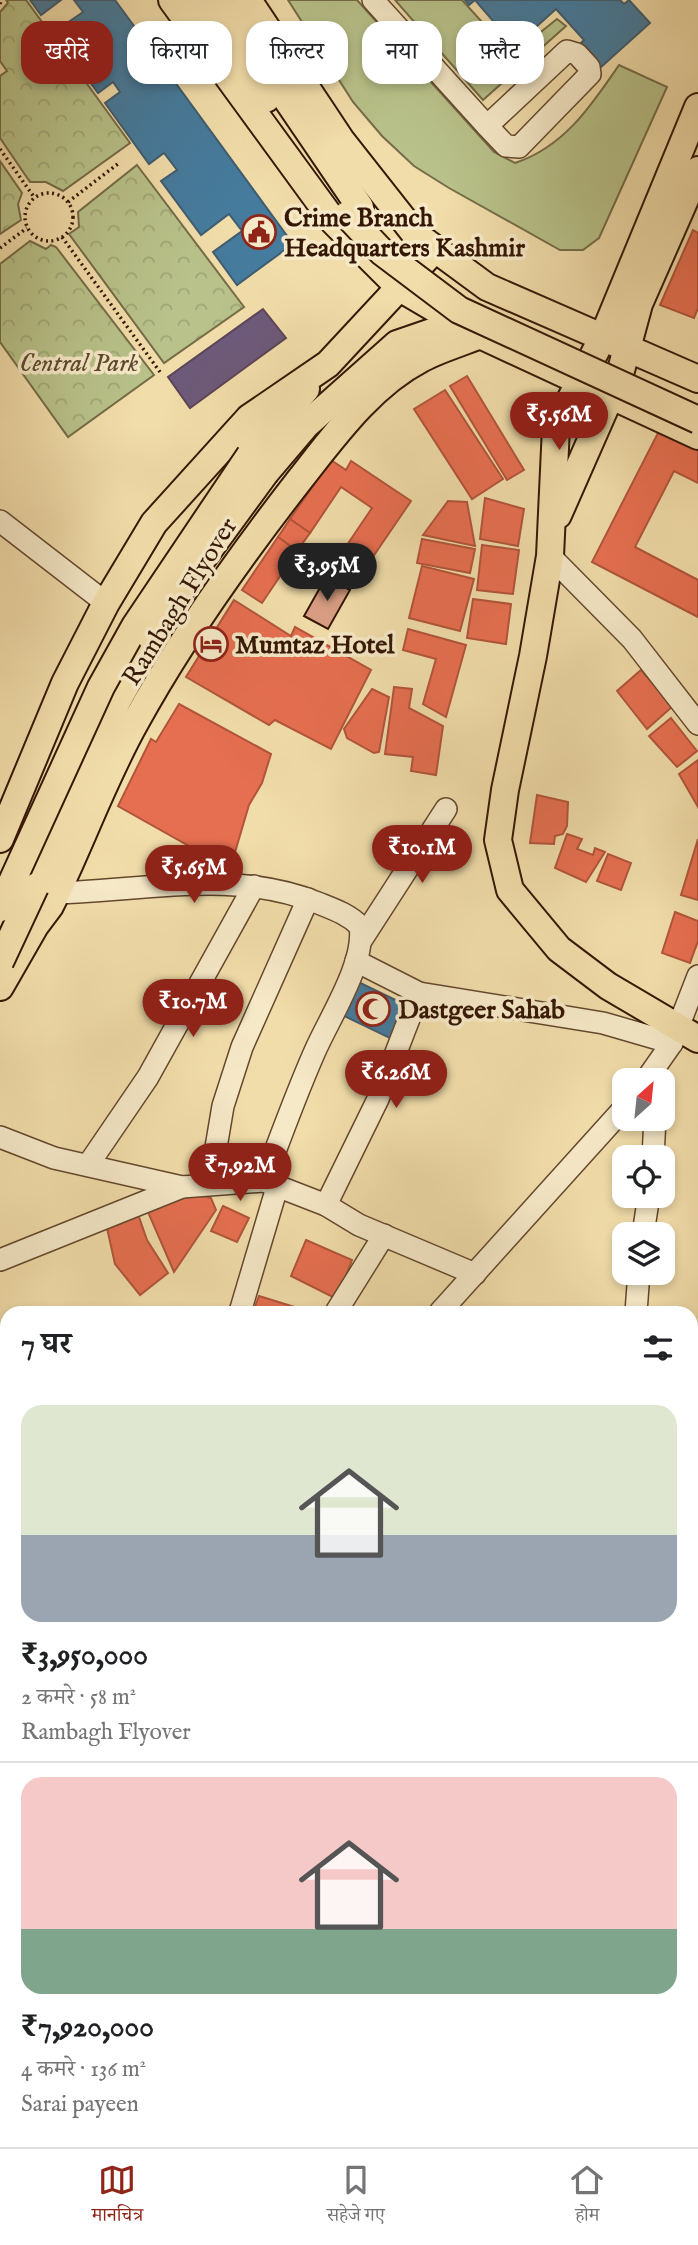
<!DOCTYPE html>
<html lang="hi">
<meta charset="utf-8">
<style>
body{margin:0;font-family:"IM FELL English","Noto Serif Devanagari",serif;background:#f6f6f6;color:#202124;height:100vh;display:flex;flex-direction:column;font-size:26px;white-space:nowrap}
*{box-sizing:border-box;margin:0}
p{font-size:23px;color:#757577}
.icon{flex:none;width:38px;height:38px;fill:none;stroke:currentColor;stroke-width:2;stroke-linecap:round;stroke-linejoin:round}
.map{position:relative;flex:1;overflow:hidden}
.panel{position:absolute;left:0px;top:1306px;width:698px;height:842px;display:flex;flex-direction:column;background:#fff;border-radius:21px 21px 0 0;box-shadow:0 4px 10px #0003}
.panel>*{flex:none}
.guide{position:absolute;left:21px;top:21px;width:656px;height:63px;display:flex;gap:14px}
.needle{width:46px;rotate:27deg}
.tools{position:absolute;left:612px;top:1068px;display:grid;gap:14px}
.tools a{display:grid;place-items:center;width:63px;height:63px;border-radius:14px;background:#fff;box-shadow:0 4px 10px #0003;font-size:35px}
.price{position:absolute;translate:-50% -60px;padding:0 16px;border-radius:24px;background:#8f2418;color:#fff;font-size:23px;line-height:46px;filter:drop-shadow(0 2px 4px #0008)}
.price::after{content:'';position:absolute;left:50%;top:42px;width:21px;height:16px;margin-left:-10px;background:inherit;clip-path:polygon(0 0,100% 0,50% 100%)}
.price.current{background:#222;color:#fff}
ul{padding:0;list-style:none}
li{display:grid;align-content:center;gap:14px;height:371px;padding:0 21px}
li+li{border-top:2px solid #e0e0e0}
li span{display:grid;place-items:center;height:217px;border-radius:21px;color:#555}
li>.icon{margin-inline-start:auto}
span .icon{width:126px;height:126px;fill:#fffc;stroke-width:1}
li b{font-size:30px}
h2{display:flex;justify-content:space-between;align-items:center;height:84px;padding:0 21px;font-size:30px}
.tag{padding:0 24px;border-radius:21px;background:#fff;box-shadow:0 4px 10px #0003;font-size:24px;line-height:63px}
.tag.current{background:#8f2418;color:#fff}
.menu{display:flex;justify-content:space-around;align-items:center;height:98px;border-top:2px solid #e0e0e0;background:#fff;font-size:19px;color:#757577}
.menu a{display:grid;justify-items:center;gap:4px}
.menu .current{color:#8f2418}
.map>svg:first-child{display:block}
.green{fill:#b8c28a;stroke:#766c48;stroke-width:2}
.park{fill:url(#park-crowns);stroke:#766c48;stroke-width:2}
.shops{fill:#e76f51;stroke:#b2553a;stroke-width:2}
.offices{fill:#6d597a;stroke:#5c4557;stroke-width:2}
.health{fill:#f28482;stroke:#b9635c;stroke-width:2}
.public{fill:#457b9d;stroke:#405d6f;stroke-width:2}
.building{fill:#d99e84;stroke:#351705;stroke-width:2}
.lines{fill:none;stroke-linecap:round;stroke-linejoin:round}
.minor-casing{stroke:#64482e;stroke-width:24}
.major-casing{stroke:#351705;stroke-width:30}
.path{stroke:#351705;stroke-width:3.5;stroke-dasharray:2 3.5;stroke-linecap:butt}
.minor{stroke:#f6e9c8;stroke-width:21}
.major{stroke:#f1ddaa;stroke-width:26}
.major-bridge-casing{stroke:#351705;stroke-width:30;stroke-linecap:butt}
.major-bridge{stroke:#f1ddaa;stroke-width:26}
.labels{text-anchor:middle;stroke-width:7;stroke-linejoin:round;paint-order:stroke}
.poi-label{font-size:26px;font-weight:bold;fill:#351705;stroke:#f6e9c8;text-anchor:start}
.park-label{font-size:26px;font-style:italic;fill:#5c4a2d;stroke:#f6e9c8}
.street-label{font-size:26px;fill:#351705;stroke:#f6e9c8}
</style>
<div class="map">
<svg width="698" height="2147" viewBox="0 0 698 2147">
<defs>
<pattern id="park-crowns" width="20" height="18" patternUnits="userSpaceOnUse" patternTransform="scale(1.75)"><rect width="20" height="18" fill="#b8c28a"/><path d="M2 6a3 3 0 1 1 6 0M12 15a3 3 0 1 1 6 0" fill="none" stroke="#9fa676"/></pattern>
</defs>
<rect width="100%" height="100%" fill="#f1ddaa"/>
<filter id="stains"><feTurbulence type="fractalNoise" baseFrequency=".00286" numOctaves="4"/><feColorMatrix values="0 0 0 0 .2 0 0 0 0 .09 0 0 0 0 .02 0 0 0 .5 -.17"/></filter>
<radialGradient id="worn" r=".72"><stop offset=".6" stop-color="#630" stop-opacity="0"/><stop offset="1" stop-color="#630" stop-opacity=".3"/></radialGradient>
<!-- green -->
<g class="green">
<path d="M288,0H357L494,152L515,163C564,147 591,106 619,65L667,87L599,238L583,250H560L449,188L414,166L382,136L353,102Z"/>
<polygon points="395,0 462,0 512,55 557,19 566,26 483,100"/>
</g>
<!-- park -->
<g class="park">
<polygon points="6,0 26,0 130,143 63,191 46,182 30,182 0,138 0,76 7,71 0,61 0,12 8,3"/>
<polygon points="0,161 22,193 18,204 21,220 0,234"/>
<polygon points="137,165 244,307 164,363 69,234 79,227 78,212"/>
<polygon points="30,241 46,249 51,245 56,247 154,375 68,437 0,342 0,264"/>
<polygon points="0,1683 7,1687 7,2140 152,2140 151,2147 0,2147"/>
<polygon points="158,2140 426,2140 425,2147 157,2147"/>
</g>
<!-- shops -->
<g class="shops">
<polygon points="693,230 698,233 698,308 694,318 660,305"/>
<polygon points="467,376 524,470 507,480 450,386"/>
<polygon points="445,390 503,479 472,499 414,409"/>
<polygon points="660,429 698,448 698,483 674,471 635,547 698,580 698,617 592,562"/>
<polygon points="331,460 346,470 351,461 411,501 368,564 345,548 372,508 341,487 310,533 290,519"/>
<polygon points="485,498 524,509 518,546 480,539"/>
<polygon points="448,501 467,502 475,546 423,535"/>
<polygon points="290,519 310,533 297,551 278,537"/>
<polygon points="278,537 297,551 262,603 242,590"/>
<polygon points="422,539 475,549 470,573 417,563"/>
<polygon points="482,545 519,550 513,594 477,590"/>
<polygon points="422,566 474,579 460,631 409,618"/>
<polygon points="473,599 511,604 506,644 467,638"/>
<polygon points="234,600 291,636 295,627 371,670 331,749 275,720 269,725 186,677"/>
<polygon points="408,629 466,645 446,717 423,704 436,659 403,650"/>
<polygon points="641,670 673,706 647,729 617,691"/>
<polygon points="394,687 412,689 409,708 443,726 436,775 411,771 413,757 385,754"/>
<polygon points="372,689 389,697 379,752 374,753 347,738 344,729"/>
<polygon points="179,704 271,754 262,783 249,805 230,869 118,806 151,739 156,742"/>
<polygon points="671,718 697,751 677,767 649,736"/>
<polygon points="698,760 698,807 679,774"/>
<polygon points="537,795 568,802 567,826 563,834 555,836 554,844 530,843"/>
<polygon points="567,834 582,839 577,849 593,855 595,848 605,852 586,882 555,868"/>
<polygon points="698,839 698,900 681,895"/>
<polygon points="608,854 631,863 621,890 597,881"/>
<polygon points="675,912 698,921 698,941 690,963 662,953"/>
<polygon points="195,1193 211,1198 216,1210 174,1272 148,1212"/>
<polygon points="223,1206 249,1218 237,1242 211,1231"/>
<polygon points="138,1214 147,1240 168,1273 140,1295 115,1264 107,1228"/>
<polygon points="306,1240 352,1260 337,1299 291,1276"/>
<polygon points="259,1296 301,1309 307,1312 253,1312"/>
<polygon points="7,1482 7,1548 0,1545 0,1497"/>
<polygon points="0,1612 7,1614 7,1632 0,1635"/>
</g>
<!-- offices -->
<polygon class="offices" points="263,309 286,338 190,408 168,377"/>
<!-- health -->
<g class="health">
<polygon points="691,1976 698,1976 698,2014 691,2013"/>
<polygon points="544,2140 595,2140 594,2147 543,2147"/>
</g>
<!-- public -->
<g class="public">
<polygon points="30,0 61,0 41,15"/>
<polygon points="74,0 115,0 293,244 237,285 213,252 242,231 229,214 201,235 161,181 177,170 164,153 149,164 105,103 120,92 113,82 98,93 54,32 83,12"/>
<polygon points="465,0 620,0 624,4 629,0 650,23 601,67 580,44 584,40 556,9 516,45 511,39 505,44 489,26 494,22 475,0 469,5"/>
<polygon points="352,979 410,1007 394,1040 336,1012"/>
</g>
<!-- building -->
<g class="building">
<polygon points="326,577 350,590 328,629 304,616"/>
<polygon points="7,1970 7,2004 5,2005 0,2001 0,1973"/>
</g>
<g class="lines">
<!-- minor casing -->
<g class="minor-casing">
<g id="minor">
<polyline points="373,0 487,126"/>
<polygon points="567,51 577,54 589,67 590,74 519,147 506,146 487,126"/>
<polyline points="0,521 106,603"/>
<polyline points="550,556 632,639 698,724"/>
<path d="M44,893C136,893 229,867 318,903C333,909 348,914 360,926C366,962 330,1017 315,1051C296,1094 280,1138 264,1181"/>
<polyline points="362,939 446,809"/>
<polyline points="356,961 419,993 603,1023 672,1043"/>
<polyline points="646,1080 672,1043 698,976"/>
<polyline points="0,1137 54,1158 182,1187"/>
<polyline points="653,1157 655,1118"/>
<polyline points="88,1165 148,1077 254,886"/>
<polyline points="210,1183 223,1106 242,1047 308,899"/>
<polyline points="326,1205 378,1099 419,993"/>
<polyline points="643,1234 649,1195"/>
<polyline points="0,1260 182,1187 264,1181 326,1205 359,1225 475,1274"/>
<polyline points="240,1312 278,1184"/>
<polyline points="336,1312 384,1235"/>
<polyline points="440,1312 625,1107"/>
<polyline points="636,1312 639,1272"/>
<polyline points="0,1565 7,1568"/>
<polyline points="0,1589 7,1592"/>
<polyline points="690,2140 693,2147"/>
<polyline points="457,2147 458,2140"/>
<polyline points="472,2147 473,2140"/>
</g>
</g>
<!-- major casing -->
<g class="major-casing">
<g id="major">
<polyline points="172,0 334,222 400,288 480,335 698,436"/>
<polyline points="196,0 266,99"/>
<polyline points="219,0 360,207"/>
<polyline points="248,0 341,140 415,234 487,287 698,379"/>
<polyline points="698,107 603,337 556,427 550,556 533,656 505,790 498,840 510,890 559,949 608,986 698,1039"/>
<polyline points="250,455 306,389"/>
<polyline points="266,472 306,425 397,344 458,323"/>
<polyline points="558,515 620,374 639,304 698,170"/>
<polyline points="0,839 65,683 106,603 154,523 249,418 328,364 435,249"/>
<polyline points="35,887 118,700 152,639"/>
<path d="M0,987L35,926L50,906C80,846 102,782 135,723C182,637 241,555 301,478C335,435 371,385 421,359C439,349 461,343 480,335"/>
</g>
</g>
<!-- path -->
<g class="path">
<polyline points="0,4 1,0"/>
<polyline points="0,149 34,197"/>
<circle cx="49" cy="217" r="24"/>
<polyline points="68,202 119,163"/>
<polyline points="62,237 160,372"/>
<polyline points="0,248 27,228"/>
<polyline points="0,1801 7,1801"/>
<polyline points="267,2140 269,2147"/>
<polyline points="17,2147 24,2140"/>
<polyline points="337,2147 343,2140"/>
</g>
<!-- minor -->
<use href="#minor" class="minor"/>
<!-- major -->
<use href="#major" class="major"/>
<!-- major-bridge casing -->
<g class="major-bridge-casing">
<g id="major-bridge">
<polyline points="347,215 382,252 459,310 698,420"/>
<polyline points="152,639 187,580 266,472"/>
<polyline points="0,908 101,687 135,626 250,455"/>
<polyline points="0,962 35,887"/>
</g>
</g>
<!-- major-bridge -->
<use href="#major-bridge" class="major-bridge"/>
</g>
<!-- icons -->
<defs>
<g id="civic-ring" transform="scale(1.75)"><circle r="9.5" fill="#f6e9c8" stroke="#8f2418" stroke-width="1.5"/><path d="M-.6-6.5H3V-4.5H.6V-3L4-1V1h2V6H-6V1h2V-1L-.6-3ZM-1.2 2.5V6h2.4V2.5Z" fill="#8f2418"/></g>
<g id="hotel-ring" transform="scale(1.75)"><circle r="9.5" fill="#f6e9c8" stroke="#8f2418" stroke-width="1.5"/><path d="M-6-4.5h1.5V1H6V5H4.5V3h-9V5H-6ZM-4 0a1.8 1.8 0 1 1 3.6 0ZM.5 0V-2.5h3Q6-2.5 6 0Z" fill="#8f2418"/></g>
<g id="mosque-ring" transform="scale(1.75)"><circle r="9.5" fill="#f6e9c8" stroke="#8f2418" stroke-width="1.5"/><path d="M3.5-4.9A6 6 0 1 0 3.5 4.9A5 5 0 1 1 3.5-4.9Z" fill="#8f2418"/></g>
</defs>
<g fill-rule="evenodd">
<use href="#civic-ring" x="259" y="232"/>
<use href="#hotel-ring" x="211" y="644"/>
<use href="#mosque-ring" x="373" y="1009"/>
</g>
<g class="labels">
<!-- poi labels -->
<g class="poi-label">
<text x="284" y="226">Crime Branch<tspan x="284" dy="30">Headquarters Kashmir</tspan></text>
<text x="235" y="653">Mumtaz Hotel</text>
<text x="398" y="1018">Dastgeer Sahab</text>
</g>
<!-- park labels -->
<g class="park-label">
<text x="79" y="371">Central Park</text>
</g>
<!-- street labels -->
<g class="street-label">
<text transform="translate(179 601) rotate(-58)" y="9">Rambagh Flyover</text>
</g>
</g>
<rect width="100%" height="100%" filter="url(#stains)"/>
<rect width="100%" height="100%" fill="url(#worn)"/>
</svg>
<div class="tools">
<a><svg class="needle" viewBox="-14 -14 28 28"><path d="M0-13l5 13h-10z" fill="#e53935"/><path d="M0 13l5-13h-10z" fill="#757577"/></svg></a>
<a><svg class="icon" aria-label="locate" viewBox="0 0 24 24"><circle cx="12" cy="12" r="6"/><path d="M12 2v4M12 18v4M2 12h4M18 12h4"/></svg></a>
<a><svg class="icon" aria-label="layers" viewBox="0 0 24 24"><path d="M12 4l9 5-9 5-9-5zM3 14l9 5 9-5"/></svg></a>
</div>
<b class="price" style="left:559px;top:452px">₹5.56M</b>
<b class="price current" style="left:327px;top:603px">₹3.95M</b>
<b class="price" style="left:422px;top:885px">₹10.1M</b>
<b class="price" style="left:194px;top:905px">₹5.65M</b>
<b class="price" style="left:193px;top:1039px">₹10.7M</b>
<b class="price" style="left:396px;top:1110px">₹6.26M</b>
<b class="price" style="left:240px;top:1203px">₹7.92M</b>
<div class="guide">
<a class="tag current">खरीदें</a>
<a class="tag">किराया</a>
<a class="tag">फ़िल्टर</a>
<a class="tag">नया</a>
<a class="tag">फ़्लैट</a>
</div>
<section class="panel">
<h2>7 घर<svg class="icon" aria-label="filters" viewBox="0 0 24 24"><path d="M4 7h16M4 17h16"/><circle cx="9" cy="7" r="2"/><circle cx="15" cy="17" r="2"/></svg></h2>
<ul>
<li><span style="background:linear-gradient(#dfe7d0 60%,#9aa5b1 0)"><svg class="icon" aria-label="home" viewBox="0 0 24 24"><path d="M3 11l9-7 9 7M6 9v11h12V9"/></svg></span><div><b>₹3,950,000</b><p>2 कमरे · 58 m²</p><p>Rambagh Flyover</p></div></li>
<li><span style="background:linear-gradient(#f6c9c9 70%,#7fa58c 0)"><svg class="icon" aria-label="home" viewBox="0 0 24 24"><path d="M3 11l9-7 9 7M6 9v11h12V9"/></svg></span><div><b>₹7,920,000</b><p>4 कमरे · 136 m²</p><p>Sarai payeen</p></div></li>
</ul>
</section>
</div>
<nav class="menu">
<a class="current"><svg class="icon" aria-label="map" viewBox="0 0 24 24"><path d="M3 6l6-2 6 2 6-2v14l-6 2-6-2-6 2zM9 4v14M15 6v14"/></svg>मानचित्र</a>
<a><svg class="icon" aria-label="saved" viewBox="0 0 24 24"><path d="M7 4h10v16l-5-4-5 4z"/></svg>सहेजे गए</a>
<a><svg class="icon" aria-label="home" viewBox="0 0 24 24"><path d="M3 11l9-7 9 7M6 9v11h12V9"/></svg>होम</a>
</nav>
